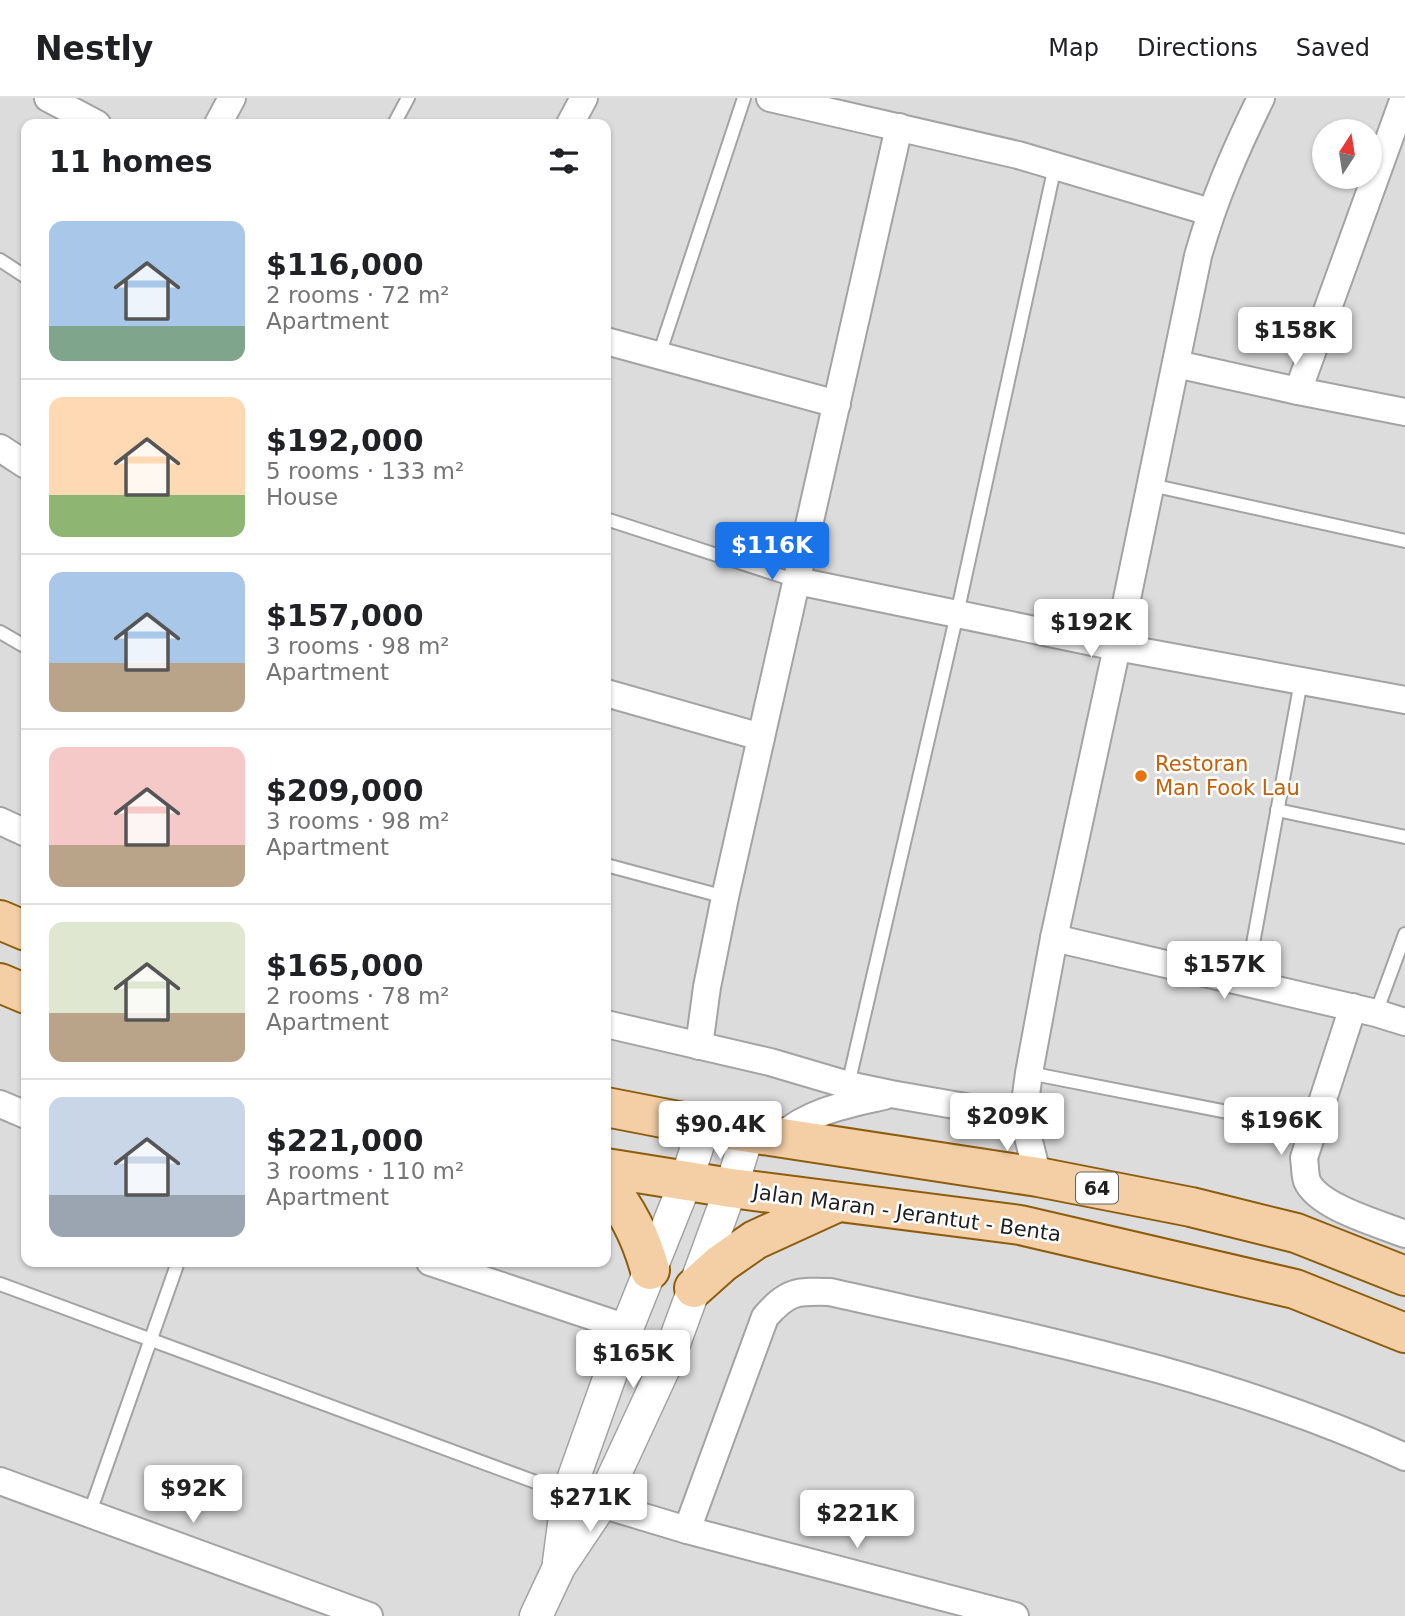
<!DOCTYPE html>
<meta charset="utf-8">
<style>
body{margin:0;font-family:"DejaVu Sans",sans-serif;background:#f6f6f6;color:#202124;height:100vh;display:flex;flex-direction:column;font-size:26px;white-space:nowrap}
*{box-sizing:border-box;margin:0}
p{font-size:23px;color:#757577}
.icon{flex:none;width:38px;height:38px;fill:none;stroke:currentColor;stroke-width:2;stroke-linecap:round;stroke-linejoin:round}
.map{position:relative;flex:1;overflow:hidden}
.side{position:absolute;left:21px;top:21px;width:590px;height:1148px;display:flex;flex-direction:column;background:#fff;border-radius:14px;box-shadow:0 2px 5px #0004}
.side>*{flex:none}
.needle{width:46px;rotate:12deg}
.buttons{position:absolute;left:1312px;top:21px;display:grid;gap:14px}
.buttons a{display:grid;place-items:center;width:70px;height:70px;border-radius:50%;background:#fff;box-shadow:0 2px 5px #0004;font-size:35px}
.price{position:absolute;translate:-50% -60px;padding:0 16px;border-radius:7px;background:#fff;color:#222;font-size:23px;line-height:46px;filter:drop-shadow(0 2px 4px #0008)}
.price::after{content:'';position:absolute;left:50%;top:42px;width:21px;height:16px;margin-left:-10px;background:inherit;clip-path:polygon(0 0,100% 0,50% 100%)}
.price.current{background:#1a73e8;color:#fff}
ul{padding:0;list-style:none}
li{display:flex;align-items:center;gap:21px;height:175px;padding:0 28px}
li+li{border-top:2px solid #e0e0e0}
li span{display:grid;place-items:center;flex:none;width:196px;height:140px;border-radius:14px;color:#555}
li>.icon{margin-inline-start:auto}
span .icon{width:84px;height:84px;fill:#fffc;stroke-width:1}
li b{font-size:30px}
h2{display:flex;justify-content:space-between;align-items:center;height:84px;padding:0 28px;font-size:30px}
header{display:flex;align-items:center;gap:42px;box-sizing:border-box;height:98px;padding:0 35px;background:#fff;border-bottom:2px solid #e0e0e0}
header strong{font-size:33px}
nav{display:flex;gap:38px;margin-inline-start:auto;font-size:24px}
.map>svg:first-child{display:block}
.residential{fill:#dddcdc;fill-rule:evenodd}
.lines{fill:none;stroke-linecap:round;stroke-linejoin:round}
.service-casing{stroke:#a3a3a3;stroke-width:16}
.minor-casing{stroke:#a3a3a3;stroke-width:30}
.tertiary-casing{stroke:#a3a3a3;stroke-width:35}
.primary-casing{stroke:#8d5d0d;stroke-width:42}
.service{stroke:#fff;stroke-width:12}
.minor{stroke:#fff;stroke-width:26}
.tertiary{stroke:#fff;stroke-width:32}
.primary{stroke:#f4cfa6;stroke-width:38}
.food-dot{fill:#e8710a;stroke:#fff;stroke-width:2.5}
.labels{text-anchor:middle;stroke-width:5;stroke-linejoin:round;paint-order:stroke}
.shield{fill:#fff;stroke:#626262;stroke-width:2}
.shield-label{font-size:19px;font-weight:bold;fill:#1f1f1f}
.food-label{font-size:21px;fill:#c56008;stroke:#fff;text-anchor:start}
.street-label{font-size:21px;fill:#1f1f1f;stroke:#fff}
</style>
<header>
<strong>Nestly</strong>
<nav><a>Map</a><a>Directions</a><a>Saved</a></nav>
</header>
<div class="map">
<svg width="1405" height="1518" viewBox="0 0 1405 1518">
<rect width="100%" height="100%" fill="#efece6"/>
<!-- residential -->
<path class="residential" d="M0,0H1405V1518H0ZM26,26H606V1164H26ZM1325,33H1370V79H1325Z"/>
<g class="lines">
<!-- service casing -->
<g class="service-casing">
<g id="service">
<polyline points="394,26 408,0"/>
<polyline points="0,162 26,179"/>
<polyline points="659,257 744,0"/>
<polyline points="1151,387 1405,443"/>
<polyline points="606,421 797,483"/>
<polyline points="0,534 26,549"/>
<polyline points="1277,712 1405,739"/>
<polyline points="606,767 725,799"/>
<polyline points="1246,884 1301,583"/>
<polyline points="1376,915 1405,836"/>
<polyline points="1029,975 1314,1031"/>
<polyline points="848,987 957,516 1055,68"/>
<polyline points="0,1186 568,1396"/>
<polyline points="90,1414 178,1164"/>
</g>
</g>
<!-- minor casing -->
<g class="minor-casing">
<g id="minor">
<polyline points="48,0 97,26"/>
<polyline points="770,0 1018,57 1210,114"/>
<polyline points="218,26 232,0"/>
<polyline points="570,26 584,0"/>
<polyline points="606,243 837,306"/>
<polyline points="1176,266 1298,293 1405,314"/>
<polyline points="1298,293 1404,0"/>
<polyline points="0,350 26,367"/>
<polyline points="797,483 1117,549 1405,602"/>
<polyline points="606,595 761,639"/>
<polyline points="0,723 26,735"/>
<polyline points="1054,840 1376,915 1405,924"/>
<path d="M1353,909L1304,1060C1305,1067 1305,1077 1307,1083C1318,1109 1380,1126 1405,1136"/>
<polyline points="606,926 770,964 848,987 891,996 1023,1019"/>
<polyline points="699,948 707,889 725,799 899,29"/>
<polyline points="0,1006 26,1017"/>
<path d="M780,1039C810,1013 845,1007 884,998"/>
<path d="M1038,1079L1023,1019L1029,975L1054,840L1117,549L1198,158C1214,101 1235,53 1261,0"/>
<polyline points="430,1164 627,1230"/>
<polyline points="0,1383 369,1518"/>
<polyline points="581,1400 687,1432 1015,1518"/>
<path d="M687,1432L765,1219C788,1193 796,1193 830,1194C1025,1238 1222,1275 1405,1359"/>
</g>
</g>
<!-- tertiary casing -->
<g class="tertiary-casing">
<g id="tertiary">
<polyline points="559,1464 568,1396 627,1230 686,1083 704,1028"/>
<polyline points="536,1518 559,1469 600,1408 669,1259 731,1090 748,1035"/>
</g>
</g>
<!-- primary casing -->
<g class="primary-casing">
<g id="primary">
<polyline points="0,822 26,833"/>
<polyline points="0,885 26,896"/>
<polyline points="606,1009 704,1028 1038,1079 1191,1109 1296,1135 1405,1178"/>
<polyline points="606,1070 731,1090 1020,1127 1295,1191 1405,1235"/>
<path d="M606,1086C627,1111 641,1139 650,1172"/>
<polyline points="694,1190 722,1165 755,1142 836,1105"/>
</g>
</g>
<!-- service -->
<use href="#service" class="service"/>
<!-- minor -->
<use href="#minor" class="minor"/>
<!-- tertiary -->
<use href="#tertiary" class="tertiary"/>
<!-- primary -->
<use href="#primary" class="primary"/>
</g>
<!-- markers -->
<circle class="food-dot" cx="1141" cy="678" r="7"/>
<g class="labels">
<!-- shield labels -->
<rect class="shield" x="1076" y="1074.5" width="42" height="31" rx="5"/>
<g class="shield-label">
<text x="1097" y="1097">64</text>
</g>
<!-- food labels -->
<g class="food-label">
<text x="1155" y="673">Restoran<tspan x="1155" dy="24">Man Fook Lau</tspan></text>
</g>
<!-- street labels -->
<g class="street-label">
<text transform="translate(907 1115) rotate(8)" y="7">Jalan Maran - Jerantut - Benta</text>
</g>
</g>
</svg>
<div class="buttons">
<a><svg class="needle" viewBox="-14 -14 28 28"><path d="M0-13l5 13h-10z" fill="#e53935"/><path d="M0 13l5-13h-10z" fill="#757577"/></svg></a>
</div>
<b class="price" style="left:1295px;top:269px">$158K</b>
<b class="price current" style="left:772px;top:484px">$116K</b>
<b class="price" style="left:1091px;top:561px">$192K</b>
<b class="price" style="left:1224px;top:903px">$157K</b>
<b class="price" style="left:1007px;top:1055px">$209K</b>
<b class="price" style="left:1281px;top:1059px">$196K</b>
<b class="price" style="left:720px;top:1063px">$90.4K</b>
<b class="price" style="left:633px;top:1292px">$165K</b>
<b class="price" style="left:193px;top:1427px">$92K</b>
<b class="price" style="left:590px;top:1436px">$271K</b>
<b class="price" style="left:857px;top:1452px">$221K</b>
<section class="side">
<h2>11 homes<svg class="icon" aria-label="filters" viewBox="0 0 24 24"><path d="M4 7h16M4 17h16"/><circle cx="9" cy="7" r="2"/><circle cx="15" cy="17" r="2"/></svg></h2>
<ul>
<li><span style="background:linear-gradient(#a9c7e8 75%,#7fa58c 0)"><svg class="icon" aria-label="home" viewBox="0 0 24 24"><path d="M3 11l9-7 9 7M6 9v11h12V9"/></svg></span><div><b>$116,000</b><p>2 rooms · 72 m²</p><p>Apartment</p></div></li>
<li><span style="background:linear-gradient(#ffd9b3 70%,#8fb573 0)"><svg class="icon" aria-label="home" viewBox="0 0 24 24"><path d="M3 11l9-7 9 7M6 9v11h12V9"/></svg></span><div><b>$192,000</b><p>5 rooms · 133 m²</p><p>House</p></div></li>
<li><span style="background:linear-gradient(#a9c7e8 65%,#b9a48a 0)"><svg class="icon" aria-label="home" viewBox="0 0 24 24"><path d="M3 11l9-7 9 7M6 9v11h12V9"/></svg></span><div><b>$157,000</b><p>3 rooms · 98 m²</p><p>Apartment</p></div></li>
<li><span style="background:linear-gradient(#f6c9c9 70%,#b9a48a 0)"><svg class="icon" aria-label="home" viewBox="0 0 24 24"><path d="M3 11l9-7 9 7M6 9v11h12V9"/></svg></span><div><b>$209,000</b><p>3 rooms · 98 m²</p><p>Apartment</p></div></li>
<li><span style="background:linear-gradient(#dfe7d0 65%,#b9a48a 0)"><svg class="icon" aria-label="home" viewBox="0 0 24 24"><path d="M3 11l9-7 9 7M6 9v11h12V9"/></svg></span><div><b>$165,000</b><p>2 rooms · 78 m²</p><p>Apartment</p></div></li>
<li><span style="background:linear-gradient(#c9d6e8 70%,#9aa5b1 0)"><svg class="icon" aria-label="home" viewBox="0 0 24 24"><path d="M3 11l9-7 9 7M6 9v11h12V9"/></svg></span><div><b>$221,000</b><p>3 rooms · 110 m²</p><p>Apartment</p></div></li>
</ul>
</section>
</div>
